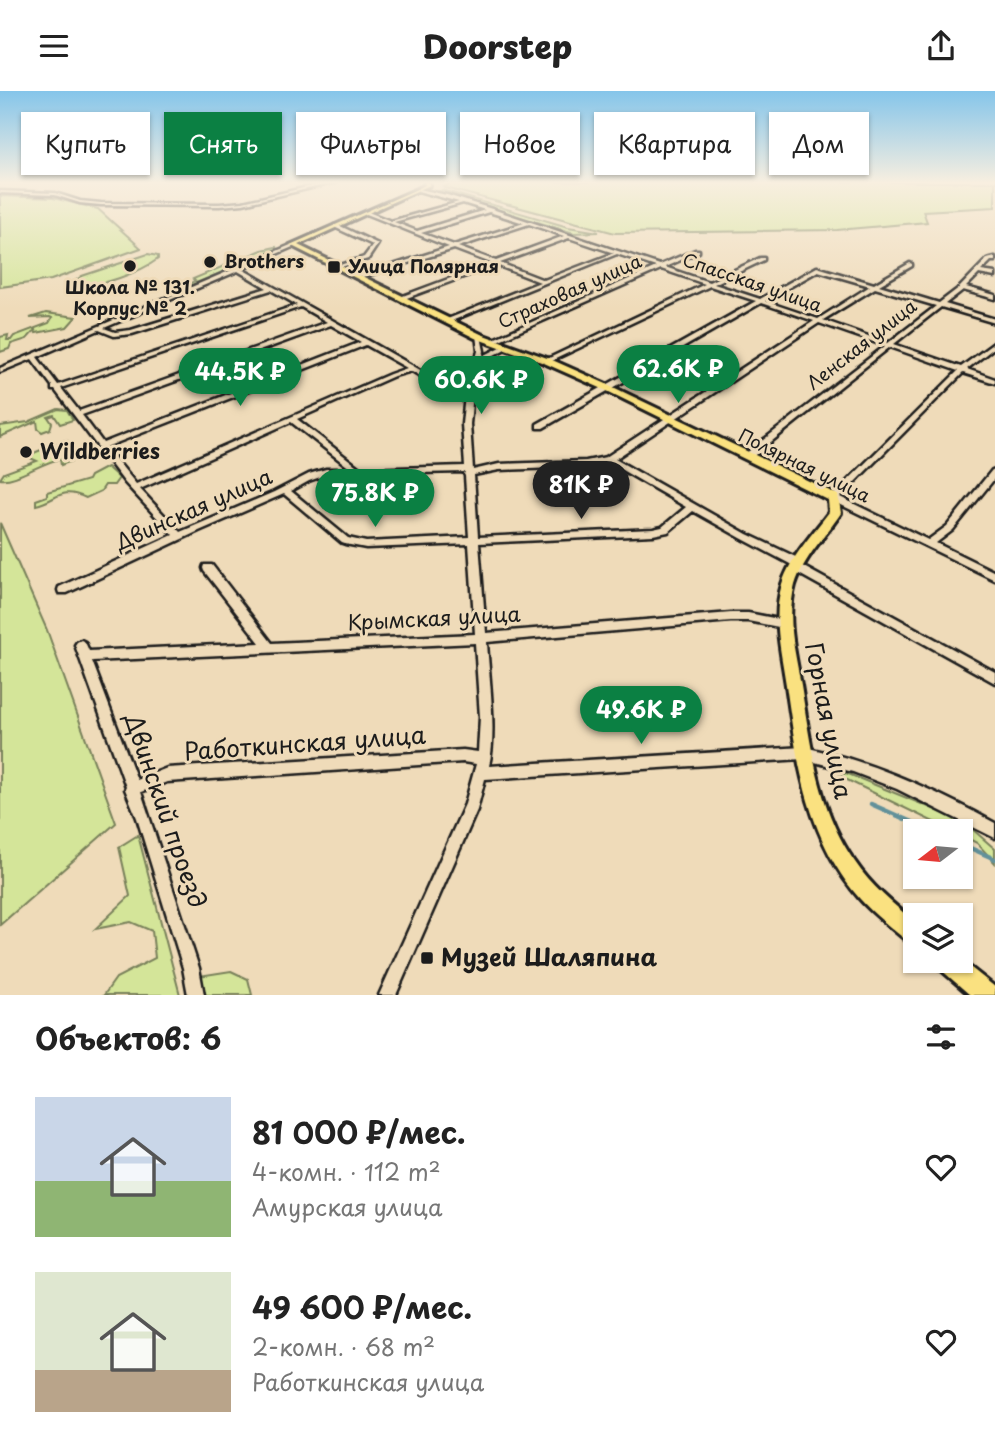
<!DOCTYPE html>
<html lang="ru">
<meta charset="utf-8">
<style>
body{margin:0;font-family:"Playpen Sans",sans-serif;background:#f6f6f6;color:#222;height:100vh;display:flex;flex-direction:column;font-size:26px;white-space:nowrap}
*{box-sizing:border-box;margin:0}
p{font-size:23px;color:#767676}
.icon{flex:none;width:38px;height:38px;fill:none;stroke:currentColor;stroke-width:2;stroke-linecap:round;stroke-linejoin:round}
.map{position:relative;height:904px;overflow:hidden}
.sheet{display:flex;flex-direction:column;background:#fff;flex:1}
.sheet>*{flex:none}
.top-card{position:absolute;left:21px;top:21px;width:954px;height:63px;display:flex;gap:14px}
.needle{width:46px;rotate:254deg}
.controls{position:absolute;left:903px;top:728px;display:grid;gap:14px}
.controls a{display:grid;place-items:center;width:70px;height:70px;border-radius:0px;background:#fff;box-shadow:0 2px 5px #0004;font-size:35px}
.price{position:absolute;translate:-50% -60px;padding:0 16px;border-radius:24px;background:#0b8043;color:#fff;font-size:23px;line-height:46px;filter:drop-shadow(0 2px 4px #0008)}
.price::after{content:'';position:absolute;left:50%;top:42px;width:21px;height:16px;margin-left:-10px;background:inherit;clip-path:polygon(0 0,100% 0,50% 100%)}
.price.selected{background:#222;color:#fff}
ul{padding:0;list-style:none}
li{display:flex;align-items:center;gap:21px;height:175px;padding:0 35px}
li span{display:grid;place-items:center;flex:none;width:196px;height:140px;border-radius:0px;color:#555}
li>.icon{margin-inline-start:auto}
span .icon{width:84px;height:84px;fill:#fffc;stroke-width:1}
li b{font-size:30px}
h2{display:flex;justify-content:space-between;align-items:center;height:84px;padding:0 35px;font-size:30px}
.chip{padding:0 24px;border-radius:0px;background:#fff;box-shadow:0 2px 5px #0004;font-size:24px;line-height:63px}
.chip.selected{background:#0b8043;color:#fff}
header{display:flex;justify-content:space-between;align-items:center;height:91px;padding:0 35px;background:#fff;font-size:32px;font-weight:800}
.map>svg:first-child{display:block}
.green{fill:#d4e599;stroke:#78805a;stroke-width:2}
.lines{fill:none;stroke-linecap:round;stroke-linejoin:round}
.stream{stroke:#62919a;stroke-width:4.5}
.minor-casing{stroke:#1c1c1c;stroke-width:5}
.major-casing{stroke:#1c1c1c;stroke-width:6}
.minor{fill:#efdbb9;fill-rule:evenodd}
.major{fill:#fae180;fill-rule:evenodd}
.poi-dot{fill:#1c1c1c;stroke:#efdbb9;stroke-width:2.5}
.labels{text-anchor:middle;stroke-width:6;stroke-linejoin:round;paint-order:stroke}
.far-poi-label{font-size:18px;font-weight:bold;fill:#1c1c1c;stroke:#efdbb9;text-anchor:start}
.far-street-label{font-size:18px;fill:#1c1c1c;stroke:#efdbb9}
.poi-label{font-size:21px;font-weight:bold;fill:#1c1c1c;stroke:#efdbb9;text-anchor:start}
.street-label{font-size:21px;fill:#1c1c1c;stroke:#efdbb9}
.near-street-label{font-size:24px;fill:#1c1c1c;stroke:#efdbb9}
.near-poi-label{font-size:24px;font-weight:bold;fill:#1c1c1c;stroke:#efdbb9;text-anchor:start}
</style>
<header><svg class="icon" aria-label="menu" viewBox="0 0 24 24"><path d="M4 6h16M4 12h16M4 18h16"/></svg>Doorstep<svg class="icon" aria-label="share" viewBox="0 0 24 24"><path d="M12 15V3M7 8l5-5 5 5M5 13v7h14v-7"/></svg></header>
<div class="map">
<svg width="995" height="904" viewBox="0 0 995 904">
<rect width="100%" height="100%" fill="#efdbb9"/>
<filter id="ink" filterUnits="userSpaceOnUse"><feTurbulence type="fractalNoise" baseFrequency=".0143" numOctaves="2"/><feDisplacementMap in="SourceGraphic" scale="14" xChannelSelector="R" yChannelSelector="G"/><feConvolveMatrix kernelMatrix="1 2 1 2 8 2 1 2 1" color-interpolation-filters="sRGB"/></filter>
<g filter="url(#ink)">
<!-- green -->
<g class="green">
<polygon points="447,91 995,91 995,116 923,120 927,131 837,139 615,142 446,97 444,96 448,94"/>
<polygon points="442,99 568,136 599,141 574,142 437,101"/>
<polygon points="0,105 53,107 98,118 141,157 51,189 0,196"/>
<polygon points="276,156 277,158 189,195 183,195 195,190 193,188 262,159"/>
<path d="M148,163L158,165V168C142,180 96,199 77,193L75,190L82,185Z"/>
<polygon points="46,222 76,226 67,236 36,242 35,239 27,248 11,253 9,258 0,261 0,246 8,244 7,249 11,249 14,245 49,232 52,227 50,226 30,227"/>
<polygon points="507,265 534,275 497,291 484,285 491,273"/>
<polygon points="58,318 67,319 73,329 60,333 54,324 48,326 52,332 50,338 42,341 38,338 37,330 0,346 0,335 28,331"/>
<path d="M66,349L70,352L69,357L59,363L76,361L75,365L86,364L61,374L60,368C42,371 15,391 0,388L4,382L37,370L26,365Z"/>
<path d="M107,376L119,387L114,394H105L101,400L86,407C60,395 58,409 36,414V409L47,405V401L88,389L90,385Z"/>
<polygon points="0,432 47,539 116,732 0,834"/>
<polygon points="846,682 963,730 995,758 995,772 977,752 961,744 961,740 952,740 839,685"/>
<polygon points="138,744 180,904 104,904 116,887 155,867 152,840 131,831 95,838 130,805 119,756"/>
<polygon points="231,880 248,888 252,904 205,904 199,885"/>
</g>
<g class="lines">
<!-- stream -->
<g class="stream">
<polyline points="871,713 932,740"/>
<polyline points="961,753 995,768"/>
</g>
<!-- minor casing -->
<g class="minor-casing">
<g id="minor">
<polygon points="329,91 337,91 243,113 219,115 101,114 80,112 55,104 0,102 0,100 55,102 80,110 101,112 219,113 243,111"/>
<path d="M419,98L447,104L492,118L660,174L695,159H699V161L665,176L709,191L760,167H764V169L714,193L760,208L817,176L874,193L910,172L912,173V175L879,194L939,212L960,196L987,168L995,166V170H991L981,180L995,182V186L979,183L966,196L995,204V208L963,199L945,213L995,228V232L941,216L894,253L961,276L995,251V256L967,278L995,288V292L963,282L840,406L928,449L947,435L992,379L995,378V387L953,439L936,452L995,481V489L831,409L830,407L958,280L890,256L751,367H745L744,365L745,363L885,255L819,232L615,368L747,443L802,469L803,472L802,475L995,581V592L792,479L791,476L792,474L741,447L693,420L668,441L653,444L479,452L486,542L731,522H748L784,529L788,530L789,533L788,536L784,537L748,530H731L487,551C489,587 497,641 489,675L803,656C872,670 934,699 995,732V747L897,698L853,681L803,668L485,688L477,719L396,904H379L465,713L476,673L463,671L167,691L141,701L199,877L204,904H188L183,877L137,727L125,698L126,696L75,554L77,551L81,549L85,551L89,560L260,552L204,480L203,477L204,474H212L272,552L475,543L469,453L366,457L345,453L342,452L284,403L199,440L67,502H59L58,499L59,496L173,444L125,392L55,299H52V295L32,268L0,281V277L293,153L295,155L242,178L452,297L466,300L478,260L476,244L481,245L484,260L483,265L505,254H509V256L481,271L473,303L470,333L473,379L499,373L586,370L606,366L814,230L761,212L543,337H537V333L756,210L710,195L549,271H545V269L705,193L661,178L495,251H491V249L656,176L617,163L449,231H445V229L540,191L496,174L404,208H400V206L491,172L454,158L359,187V185L449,156L364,122L368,121L391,130L459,111L418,100ZM463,112L485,119L417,140L394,131ZM489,121L524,132L454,154L421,142ZM529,133L564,145L496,170L458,156ZM569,147L614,162L544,189L500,172ZM238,180L267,197L131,239L115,241L104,237ZM818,180L870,195L818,228L765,210ZM875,197L936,215L888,252L823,229ZM271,199L297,214L58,294L37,266L99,239L114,245L132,243ZM301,216L327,231L79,320L61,297ZM331,234L361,251L103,352L82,324ZM366,254L407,277L390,283L136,393L106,356ZM412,280L447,301L465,304L462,333L465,375L361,378L297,328L394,285ZM291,331L351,378H326L309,383L274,401L180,441L140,398ZM608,371L686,416L662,436L653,438L478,446L474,384L499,379L586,376ZM465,381L464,383L465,385L469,446L366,451L348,447L291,400L309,390L326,384ZM475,552L480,626L478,661L463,659L167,677L137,689L92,570Z"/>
<polygon points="334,134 338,134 378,153 368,168 337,177 337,175 364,166 373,154 334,136"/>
</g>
</g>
<!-- major casing -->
<g class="major-casing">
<g id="major">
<path d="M424,91H429L430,94L298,154L481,243L550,268L611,295L838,404L841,422C825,446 804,466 795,494C786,527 795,561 801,594C811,655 818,719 855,771C871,795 893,813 915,831V854L908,851C892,837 874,824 860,808C807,748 797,670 786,594C781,560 772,526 782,493C791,465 812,444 829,421L828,409L605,299L544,272L475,247L290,154L417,98L425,94Z"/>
<polygon points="961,869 995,896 995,904 970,904 939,877 936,870"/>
</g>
</g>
<!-- minor -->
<use href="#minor" class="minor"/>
<!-- major -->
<use href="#major" class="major"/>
</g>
</g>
<!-- sky -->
<linearGradient id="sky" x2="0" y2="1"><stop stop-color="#85c5ea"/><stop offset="0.42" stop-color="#f8efe0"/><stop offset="1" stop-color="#f8efe0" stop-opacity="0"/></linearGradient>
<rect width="995" height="218" fill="url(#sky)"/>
<!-- markers -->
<g class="poi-dot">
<circle cx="210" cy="171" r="7"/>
<circle cx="130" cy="175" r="7"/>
<rect x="327" y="169" width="14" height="14" rx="3.5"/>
<circle cx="26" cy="361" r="7"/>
<rect x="420" y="860" width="14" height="14" rx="3.5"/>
</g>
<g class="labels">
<!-- far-poi labels -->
<g class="far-poi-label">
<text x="224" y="177">Brothers</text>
<text x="348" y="182">Улица Полярная</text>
<text x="130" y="203" text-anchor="middle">Школа № 131.<tspan x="130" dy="21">Корпус № 2</tspan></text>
</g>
<!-- far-street labels -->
<g class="far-street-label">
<text transform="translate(752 192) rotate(19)" y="6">Спасская улица</text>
<text transform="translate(570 201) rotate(-24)" y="6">Страховая улица</text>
<text transform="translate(862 254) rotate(-38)" y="6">Ленская улица</text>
<text transform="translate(804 375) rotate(26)" y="6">Полярная улица</text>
</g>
<!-- poi labels -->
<g class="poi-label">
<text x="40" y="368">Wildberries</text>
</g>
<!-- street labels -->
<g class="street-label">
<text transform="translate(194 419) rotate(-24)" y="7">Двинская улица</text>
<text transform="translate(434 528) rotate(-3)" y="7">Крымская улица</text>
</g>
<!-- near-street labels -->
<g class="near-street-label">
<text transform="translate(828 630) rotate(79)" y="8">Горная улица</text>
<text transform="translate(305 653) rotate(-4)" y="8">Работкинская улица</text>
<text transform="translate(165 720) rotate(71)" y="8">Двинский проезд</text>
</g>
<!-- near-poi labels -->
<g class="near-poi-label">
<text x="441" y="875">Музей Шаляпина</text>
</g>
</g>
</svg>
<div class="controls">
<a><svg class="needle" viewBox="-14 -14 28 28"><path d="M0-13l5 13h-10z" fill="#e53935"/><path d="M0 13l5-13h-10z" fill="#767676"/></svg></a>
<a><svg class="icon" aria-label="layers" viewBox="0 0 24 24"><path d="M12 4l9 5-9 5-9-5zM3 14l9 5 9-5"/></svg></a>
</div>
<b class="price" style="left:678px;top:314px">62.6K ₽</b>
<b class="price" style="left:240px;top:317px">44.5K ₽</b>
<b class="price" style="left:481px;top:325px">60.6K ₽</b>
<b class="price selected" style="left:581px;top:430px">81K ₽</b>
<b class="price" style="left:375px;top:438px">75.8K ₽</b>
<b class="price" style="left:641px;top:655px">49.6K ₽</b>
<div class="top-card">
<a class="chip">Купить</a>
<a class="chip selected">Снять</a>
<a class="chip">Фильтры</a>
<a class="chip">Новое</a>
<a class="chip">Квартира</a>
<a class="chip">Дом</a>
</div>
</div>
<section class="sheet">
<h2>Объектов: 6<svg class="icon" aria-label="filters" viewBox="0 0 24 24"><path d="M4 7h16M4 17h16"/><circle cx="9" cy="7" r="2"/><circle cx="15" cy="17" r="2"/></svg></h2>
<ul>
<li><span style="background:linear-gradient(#c9d6e8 60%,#8fb573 0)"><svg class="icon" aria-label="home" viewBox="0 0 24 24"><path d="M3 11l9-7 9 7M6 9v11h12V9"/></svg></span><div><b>81 000 ₽/мес.</b><p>4-комн. · 112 m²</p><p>Амурская улица</p></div><svg class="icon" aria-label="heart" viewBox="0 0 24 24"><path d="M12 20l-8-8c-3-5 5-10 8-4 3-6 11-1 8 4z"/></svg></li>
<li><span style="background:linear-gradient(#dfe7d0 70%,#b9a48a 0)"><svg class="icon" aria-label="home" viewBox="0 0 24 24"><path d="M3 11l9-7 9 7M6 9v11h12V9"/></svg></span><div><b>49 600 ₽/мес.</b><p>2-комн. · 68 m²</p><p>Работкинская улица</p></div><svg class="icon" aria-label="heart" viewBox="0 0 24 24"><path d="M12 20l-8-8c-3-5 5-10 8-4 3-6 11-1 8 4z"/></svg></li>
</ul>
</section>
